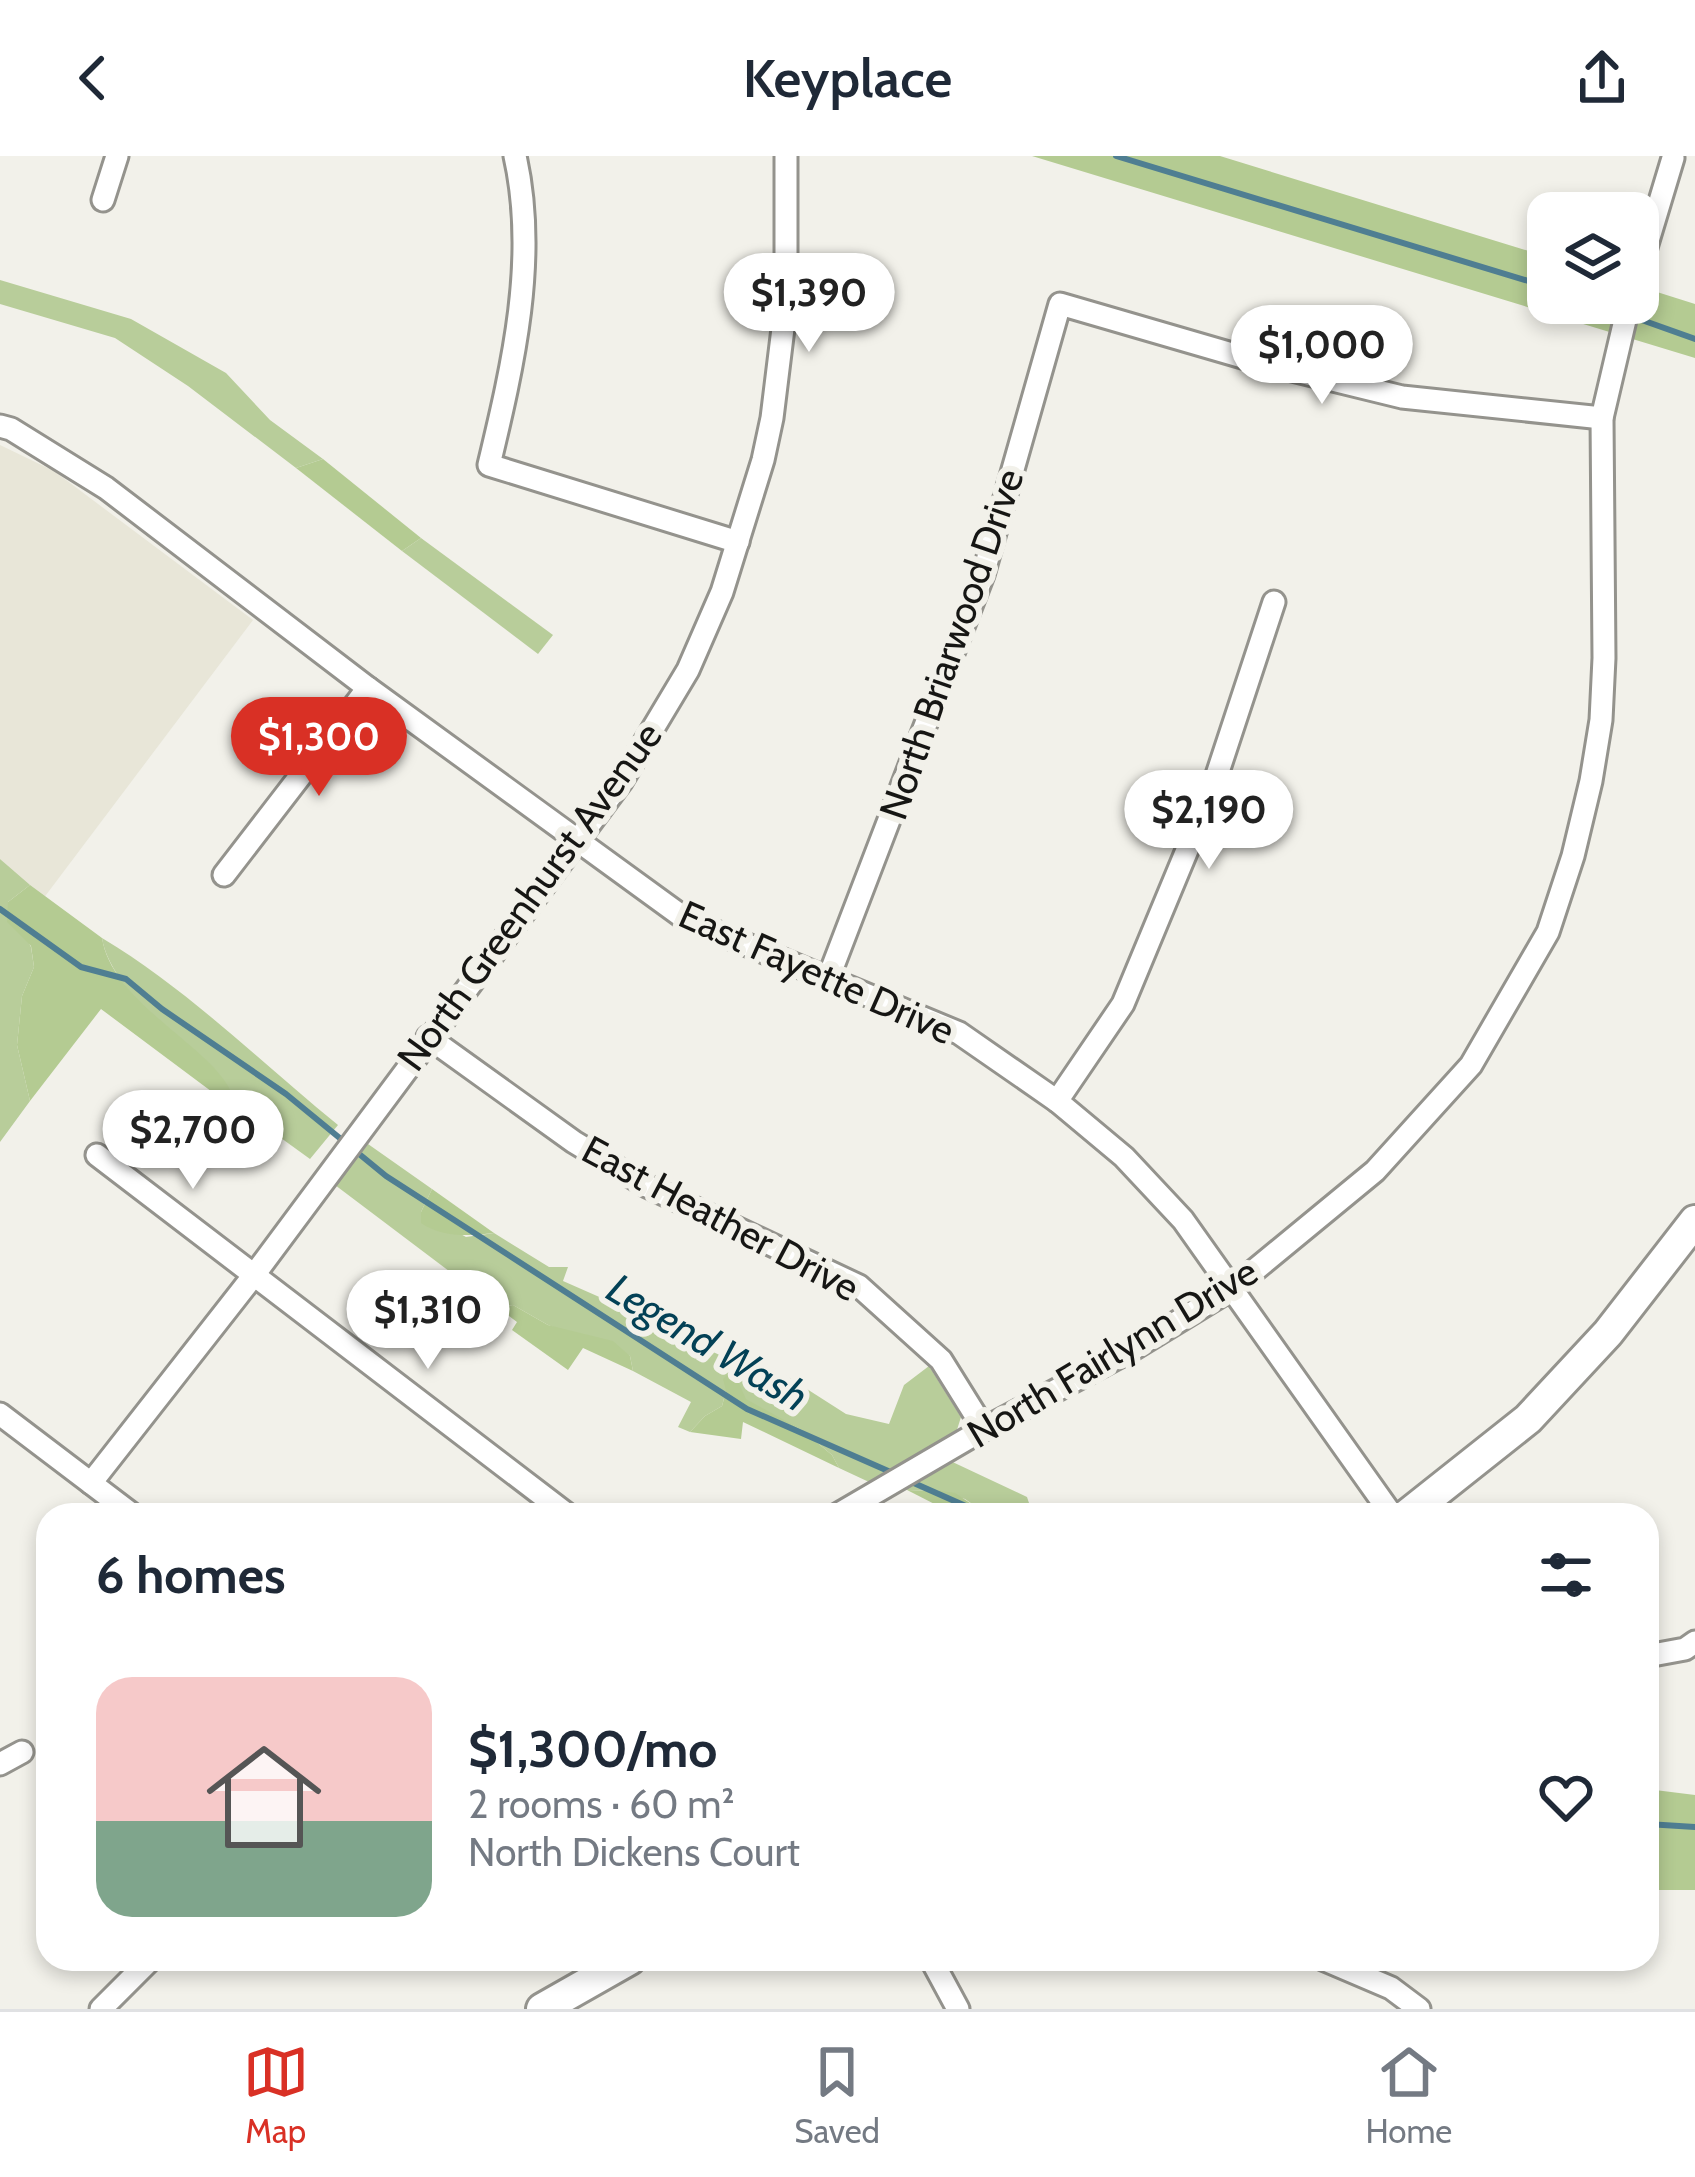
<!DOCTYPE html>
<meta charset="utf-8">
<style>
body{margin:0;font-family:Cabin,sans-serif;background:#f2f2f3;color:#1f2937;height:100vh;display:flex;flex-direction:column;font-size:45px;white-space:nowrap}
*{box-sizing:border-box;margin:0}
p{font-size:39px;color:#747a83}
.icon{flex:none;width:66px;height:66px;fill:none;stroke:currentColor;stroke-width:2;stroke-linecap:round;stroke-linejoin:round}
.map{position:relative;flex:1;overflow:hidden}
.details{position:absolute;left:36px;top:1347px;width:1623px;height:468px;display:flex;flex-direction:column;background:#fff;border-radius:36px;box-shadow:0 6px 18px #0003}
.details>*{flex:none}
.buttons{position:absolute;left:1527px;top:36px;display:grid;gap:24px}
.buttons a{display:grid;place-items:center;width:132px;height:132px;border-radius:24px;background:#fff;box-shadow:0 6px 18px #0003;font-size:60px}
.price{position:absolute;translate:-50% -102px;padding:0 27px;border-radius:42px;background:#fff;color:#222;font-size:39px;line-height:78px;filter:drop-shadow(0 3px 6px #0008)}
.price::after{content:'';position:absolute;left:50%;top:72px;width:36px;height:27px;margin-left:-18px;background:inherit;clip-path:polygon(0 0,100% 0,50% 100%)}
.price.current{background:#d93025;color:#fff}
ul{padding:0;list-style:none}
li{display:flex;align-items:center;gap:36px;height:300px;padding:0 60px}
li+li{border-top:3px solid #e0e1e3}
li span{display:grid;place-items:center;flex:none;width:336px;height:240px;border-radius:36px;color:#555}
li>.icon{margin-inline-start:auto}
span .icon{width:144px;height:144px;fill:#fffc;stroke-width:1}
li b{font-size:51px}
h2{display:flex;justify-content:space-between;align-items:center;height:144px;padding:0 60px;font-size:51px}
header{display:flex;justify-content:space-between;align-items:center;height:156px;padding:0 60px;background:#fff;font-size:54px;font-weight:600}
.dock{display:flex;justify-content:space-around;align-items:center;height:168px;border-top:3px solid #e0e1e3;background:#fff;font-size:33px;color:#747a83}
.dock a{display:grid;justify-items:center;gap:6px}
.dock .current{color:#d93025}
.map>svg:first-child{display:block}
.built{fill:#e8e6d8}
.green{fill:#b8cd9a}
.forest{fill:#b4cb92}
.lines{fill:none;stroke-linecap:round;stroke-linejoin:round}
.stream{stroke:#4f7e92;stroke-width:6}
.street-casing{stroke:#94938d;stroke-width:27}
.secondary-casing{stroke:#94938d;stroke-width:36}
.street{stroke:#fff;stroke-width:21}
.secondary{stroke:#fff;stroke-width:30}
.labels{text-anchor:middle;stroke-width:12;stroke-linejoin:round;paint-order:stroke}
.street-label{font-size:39px;fill:#161614;stroke:#f2f1ea}
.water-label{font-size:42px;font-style:italic;fill:#034156;stroke:#f2f1ea}
</style>
<header><svg class="icon" aria-label="back" viewBox="0 0 24 24"><path d="M15 5l-7 7 7 7"/></svg>Keyplace<svg class="icon" aria-label="share" viewBox="0 0 24 24"><path d="M12 15V3M7 8l5-5 5 5M5 13v7h14v-7"/></svg></header>
<div class="map">
<svg width="1695" height="1853" viewBox="0 0 1695 1853">
<rect width="100%" height="100%" fill="#f2f1ea"/>
<!-- built -->
<polygon class="built" points="0,289 54,315 253,464 43,743 0,703"/>
<!-- green -->
<g class="green">
<polygon points="0,124 131,163 226,217 270,264 323,303 296,312 188,230 115,182 0,148"/>
<polygon points="421,382 553,479 538,498 402,395"/>
<polygon points="0,703 30,729 8,746 31,791 34,811 22,840 17,889 30,945 0,986"/>
<path d="M102,782C189,834 260,906 338,969L310,1003L241,953H235V940C196,901 110,835 102,782Z"/>
<polygon points="368,988 432,1033 421,1056 466,1081 494,1077 549,1111 568,1111 563,1125 713,1191 711,1195 780,1227 785,1219 846,1258 889,1268 904,1229 929,1210 961,1261 956,1277 927,1294 1027,1341 1033,1359 988,1359 965,1343 936,1334 909,1335 880,1320 869,1326 839,1312 832,1299 802,1274 726,1235 722,1250 705,1260 690,1276 678,1271 691,1246 633,1215 630,1200 548,1169 513,1149 498,1152 335,1029"/>
</g>
<!-- forest -->
<g class="forest">
<polygon points="1032,0 1220,0 1548,101 1548,147 1638,147 1638,130 1695,148 1695,202"/>
<polygon points="323,303 421,382 402,395 296,312"/>
<path d="M30,729L102,782C114,856 235,899 235,953L101,853L30,945L17,889L22,840L34,811L31,790L7,766L8,746Z"/>
<path d="M432,1033L494,1077C469,1080 443,1082 421,1067V1056Z"/>
<polygon points="513,1149 548,1169 613,1185 630,1200 633,1215 583,1192 568,1214 512,1174 517,1166 498,1152"/>
<polygon points="727,1219 736,1221 746,1243 802,1274 832,1299 839,1312 743,1266 741,1283 690,1276 705,1260 722,1250 726,1235 723,1223"/>
<polygon points="936,1334 955,1337 988,1359 956,1359 909,1335"/>
<polygon points="1647,1633 1695,1639 1695,1734 1647,1734"/>
</g>
<g class="lines">
<!-- stream -->
<g class="stream">
<polyline points="1116,0 1548,131"/>
<polyline points="1594,147 1695,183"/>
<polyline points="0,753 81,811 126,823 162,853 286,938 386,1020 747,1253 895,1318"/>
<polyline points="907,1324 986,1359"/>
<polyline points="1647,1668 1695,1671"/>
</g>
<!-- street casing -->
<g class="street-casing">
<g id="street">
<path d="M515,0C538,102 513,209 489,309L738,386"/>
<polyline points="103,44 117,0"/>
<polyline points="1638,118 1673,2"/>
<polyline points="0,270 11,273 106,332 368,532 687,764 959,877 1057,945 1124,1001 1183,1064 1392,1359"/>
<polyline points="224,719 368,532"/>
<polyline points="828,823 983,419 1060,148 1263,207 1402,241 1602,262"/>
<polyline points="428,881 574,986 647,1030 859,1130 941,1204 984,1273"/>
<polyline points="1057,945 1123,848 1212,634 1274,446"/>
<polyline points="97,999 568,1359"/>
<polyline points="0,1258 133,1359"/>
<polyline points="91,1327 254,1119 621,626 688,514 722,436 763,304 772,262 786,148 786,0"/>
<polyline points="837,1359 984,1273 1133,1193 1233,1132 1375,1015 1471,909 1548,776 1573,700 1591,625 1601,564 1604,502 1602,262 1629,147"/>
<polyline points="1647,1500 1685,1493 1695,1486"/>
<polyline points="0,1608 22,1596"/>
<polyline points="931,1803 958,1853"/>
<polyline points="1323,1803 1391,1832 1419,1853"/>
<polyline points="101,1853 151,1803"/>
</g>
</g>
<!-- secondary casing -->
<g class="secondary-casing">
<g id="secondary">
<polyline points="1407,1359 1528,1263 1608,1177 1695,1065"/>
<polyline points="542,1853 630,1803"/>
</g>
</g>
<!-- street -->
<use href="#street" class="street"/>
<!-- secondary -->
<use href="#secondary" class="secondary"/>
</g>
<g class="labels">
<!-- street labels -->
<g class="street-label">
<text transform="translate(951 488) rotate(-71)" y="14">North Briarwood Drive</text>
<text transform="translate(529 740) rotate(-54)" y="14">North Greenhurst Avenue</text>
<text transform="translate(817 816) rotate(24)" y="14">East Fayette Drive</text>
<text transform="translate(721 1062) rotate(28)" y="14">East Heather Drive</text>
<text transform="translate(1112 1196) rotate(-31)" y="14">North Fairlynn Drive</text>
</g>
<!-- water labels -->
<g class="water-label">
<text transform="translate(708 1186) rotate(31)" y="15">Legend Wash</text>
</g>
</g>
</svg>
<div class="buttons">
<a><svg class="icon" aria-label="layers" viewBox="0 0 24 24"><path d="M12 4l9 5-9 5-9-5zM3 14l9 5 9-5"/></svg></a>
</div>
<b class="price" style="left:809px;top:199px">$1,390</b>
<b class="price" style="left:1322px;top:251px">$1,000</b>
<b class="price current" style="left:319px;top:643px">$1,300</b>
<b class="price" style="left:1209px;top:716px">$2,190</b>
<b class="price" style="left:193px;top:1036px">$2,700</b>
<b class="price" style="left:428px;top:1216px">$1,310</b>
<section class="details">
<h2>6 homes<svg class="icon" aria-label="filters" viewBox="0 0 24 24"><path d="M4 7h16M4 17h16"/><circle cx="9" cy="7" r="2"/><circle cx="15" cy="17" r="2"/></svg></h2>
<ul>
<li><span style="background:linear-gradient(#f6c9c9 60%,#7fa58c 0)"><svg class="icon" aria-label="home" viewBox="0 0 24 24"><path d="M3 11l9-7 9 7M6 9v11h12V9"/></svg></span><div><b>$1,300/mo</b><p>2 rooms · 60 m²</p><p>North Dickens Court</p></div><svg class="icon" aria-label="heart" viewBox="0 0 24 24"><path d="M12 20l-8-8c-3-5 5-10 8-4 3-6 11-1 8 4z"/></svg></li>
</ul>
</section>
</div>
<nav class="dock">
<a class="current"><svg class="icon" aria-label="map" viewBox="0 0 24 24"><path d="M3 6l6-2 6 2 6-2v14l-6 2-6-2-6 2zM9 4v14M15 6v14"/></svg>Map</a>
<a><svg class="icon" aria-label="saved" viewBox="0 0 24 24"><path d="M7 4h10v16l-5-4-5 4z"/></svg>Saved</a>
<a><svg class="icon" aria-label="home" viewBox="0 0 24 24"><path d="M3 11l9-7 9 7M6 9v11h12V9"/></svg>Home</a>
</nav>
